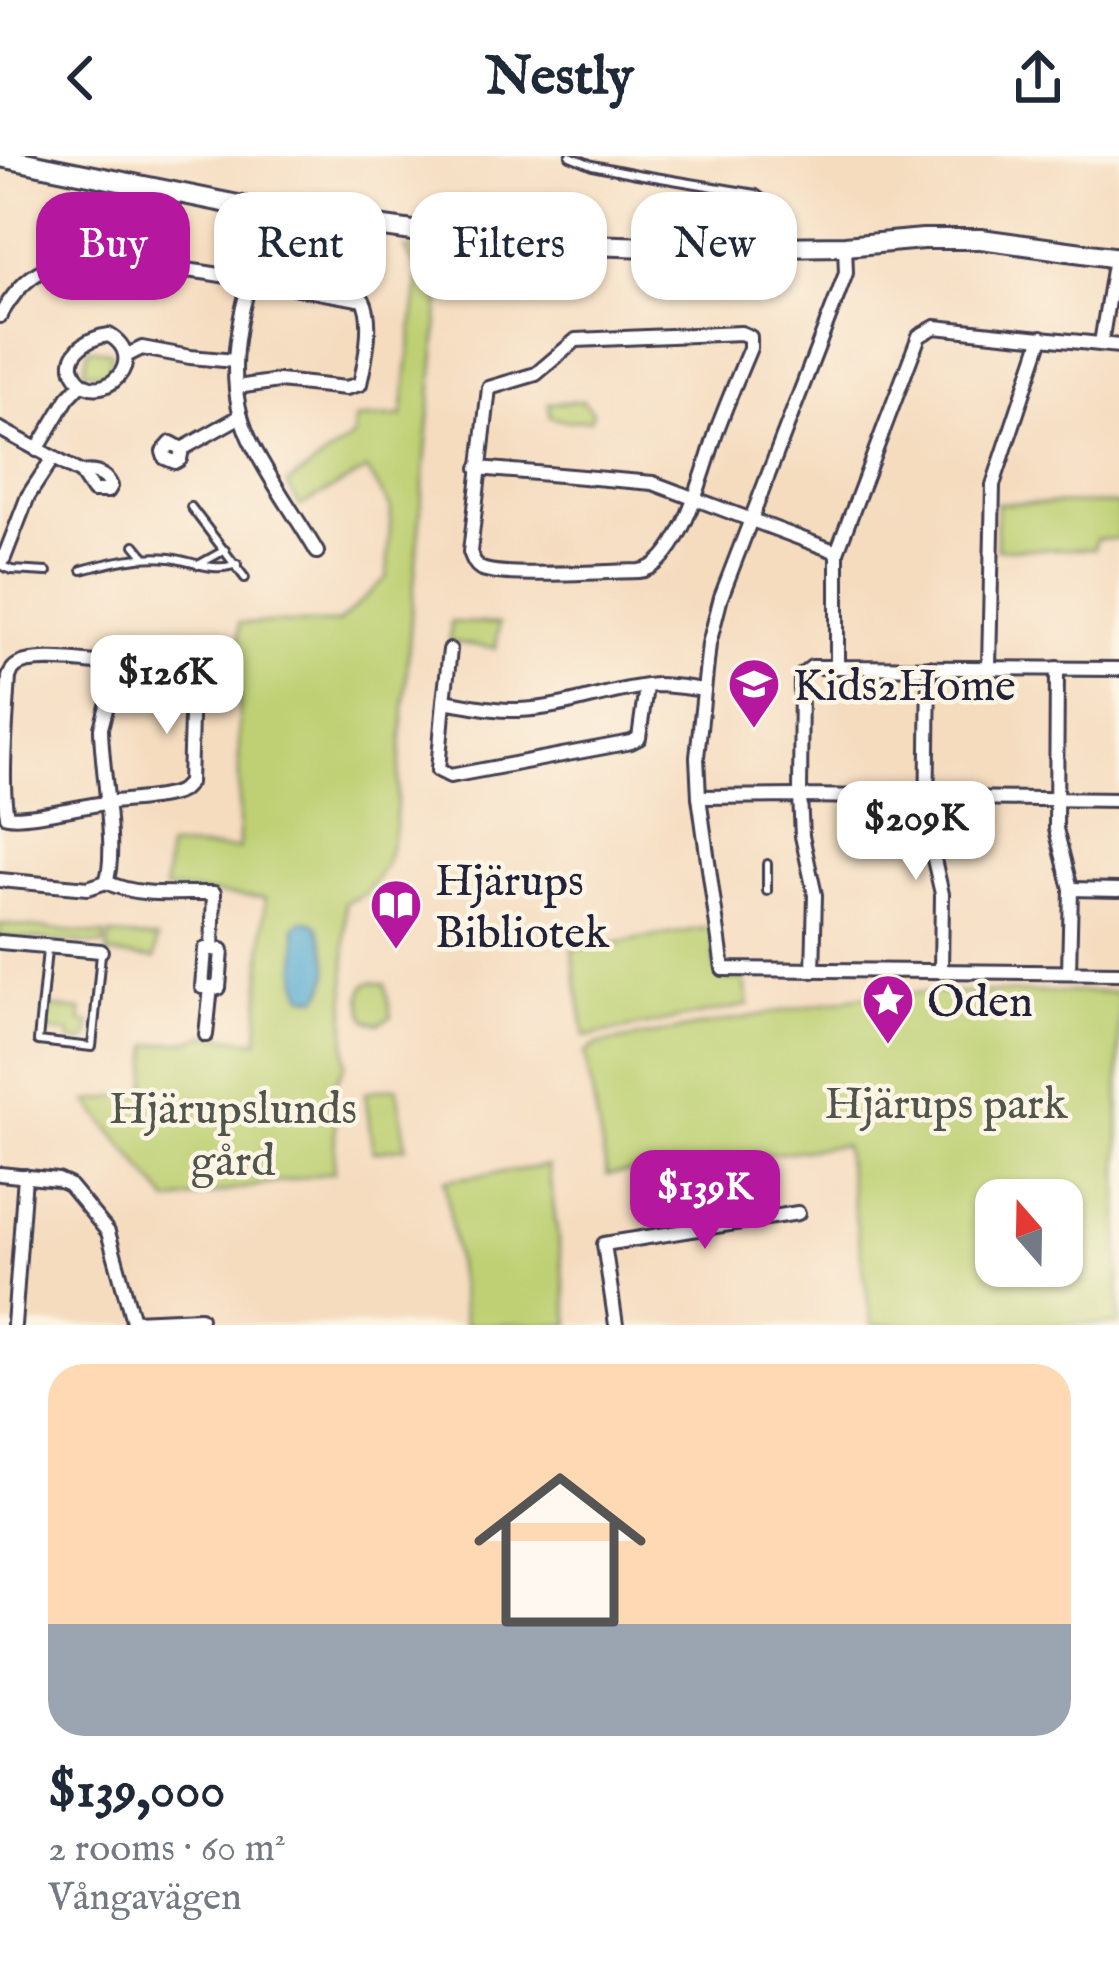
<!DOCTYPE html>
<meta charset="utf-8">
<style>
body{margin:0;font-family:"IM FELL English",serif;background:#f6f6f7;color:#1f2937;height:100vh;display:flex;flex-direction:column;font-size:45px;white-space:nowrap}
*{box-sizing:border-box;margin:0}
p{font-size:39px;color:#747a83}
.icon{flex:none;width:66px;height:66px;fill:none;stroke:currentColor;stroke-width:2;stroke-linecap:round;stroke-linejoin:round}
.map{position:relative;height:1169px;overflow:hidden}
.details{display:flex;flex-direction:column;background:#fff;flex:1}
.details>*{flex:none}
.top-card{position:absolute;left:36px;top:36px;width:1047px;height:108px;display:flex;gap:24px}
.needle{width:78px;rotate:340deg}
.tools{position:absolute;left:975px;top:1023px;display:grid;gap:24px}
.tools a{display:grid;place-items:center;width:108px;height:108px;border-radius:24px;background:#fff;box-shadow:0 3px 9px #0004;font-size:60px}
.price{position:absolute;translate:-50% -102px;padding:0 27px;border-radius:24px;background:#fff;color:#222;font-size:39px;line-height:78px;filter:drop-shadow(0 3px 6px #0008)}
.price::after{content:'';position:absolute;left:50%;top:72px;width:36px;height:27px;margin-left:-18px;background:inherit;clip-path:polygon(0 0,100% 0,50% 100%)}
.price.active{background:#b5179e;color:#fff}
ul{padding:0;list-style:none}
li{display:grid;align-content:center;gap:24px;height:636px;padding:0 48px}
li span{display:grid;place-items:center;height:372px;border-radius:36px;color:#555}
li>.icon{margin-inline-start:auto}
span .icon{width:216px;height:216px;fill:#fffc;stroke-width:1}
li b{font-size:51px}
.pill{padding:0 42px;border-radius:36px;background:#fff;box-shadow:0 3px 9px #0004;font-size:42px;line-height:108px}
.pill.active{background:#b5179e;color:#fff}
header{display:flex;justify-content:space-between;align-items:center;height:156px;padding:0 48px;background:#fff;font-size:54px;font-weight:700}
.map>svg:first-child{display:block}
.green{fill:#bed073;stroke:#707957;stroke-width:3;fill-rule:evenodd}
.water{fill:#55abd2;stroke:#3c6686;stroke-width:3}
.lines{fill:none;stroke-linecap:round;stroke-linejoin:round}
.lane-casing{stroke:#423e4f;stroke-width:12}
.street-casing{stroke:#423e4f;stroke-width:18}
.secondary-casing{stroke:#423e4f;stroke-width:24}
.lane{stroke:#fff;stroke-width:6}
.street{stroke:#fff;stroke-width:12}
.secondary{stroke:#fff;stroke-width:18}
.labels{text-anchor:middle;stroke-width:9;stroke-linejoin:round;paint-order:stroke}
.poi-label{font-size:45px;fill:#22223b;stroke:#fcf5e5;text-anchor:start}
.park-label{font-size:45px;fill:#51564c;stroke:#fcf5e5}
</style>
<header><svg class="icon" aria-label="back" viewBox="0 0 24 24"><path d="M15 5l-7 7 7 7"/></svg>Nestly<svg class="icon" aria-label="share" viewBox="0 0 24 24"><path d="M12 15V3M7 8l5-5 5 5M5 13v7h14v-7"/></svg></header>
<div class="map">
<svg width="1119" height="1169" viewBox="0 0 1119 1169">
<rect width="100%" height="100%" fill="#fcf5e5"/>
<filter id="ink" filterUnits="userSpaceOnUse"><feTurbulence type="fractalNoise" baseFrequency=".00833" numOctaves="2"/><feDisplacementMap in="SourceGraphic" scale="24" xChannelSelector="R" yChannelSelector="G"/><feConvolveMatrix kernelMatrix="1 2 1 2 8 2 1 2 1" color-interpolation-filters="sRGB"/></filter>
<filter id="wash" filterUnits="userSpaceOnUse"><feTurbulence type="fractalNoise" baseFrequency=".004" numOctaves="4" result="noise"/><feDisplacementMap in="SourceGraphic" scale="48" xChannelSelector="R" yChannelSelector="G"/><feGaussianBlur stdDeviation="2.7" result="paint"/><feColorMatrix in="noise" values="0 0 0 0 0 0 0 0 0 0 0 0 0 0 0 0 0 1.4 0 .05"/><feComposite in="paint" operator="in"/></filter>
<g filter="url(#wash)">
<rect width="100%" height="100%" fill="#f5dcbf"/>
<!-- green -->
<g class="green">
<polygon points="404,92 444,97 411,462 395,671 386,708 374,726 364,738 345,747 346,908 336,926 334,1016 169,1046 88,946 146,935 150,889 191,885 206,879 258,885 265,742 165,733 168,691 239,693 239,467 338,467 387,421 391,352 367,314 300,350 287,328 354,281 355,263 402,260 419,116"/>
<polygon points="88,192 112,196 108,219 84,214"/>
<polygon points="583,245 593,256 590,264 565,265 550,261 549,247"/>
<polygon points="997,347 1119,348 1119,383 1096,383 1094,393 997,393"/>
<polygon points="451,466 499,468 496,492 450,486"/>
<polygon points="0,768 105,779 104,789 0,780"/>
<polygon points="712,771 715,811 722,823 744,823 749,849 585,881 572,794"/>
<polygon points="110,779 157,783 155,803 107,798"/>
<polygon points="372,826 385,828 391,861 379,868 368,865 364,859 361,840 365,829"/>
<path d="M1119,836V1168L872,1169L844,989L607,1019L585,897L596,889L864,840L905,837ZM996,1044H1062V1110H996Z"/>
<polygon points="48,851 81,854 81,866 90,867 88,882 82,886 70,885 70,877 46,875"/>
<polygon points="397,931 406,991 373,996 365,936"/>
<polygon points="548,1010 570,1169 465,1169 445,1024"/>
</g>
<!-- water -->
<path class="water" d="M301,765H310L318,770C326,792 337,825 317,842L304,840C290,815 302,798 294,771Z"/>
</g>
<g filter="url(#ink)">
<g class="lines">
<!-- lane casing -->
<g class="lane-casing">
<g id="lane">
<path d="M570,0L592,9L637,18L756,38C778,52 775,63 774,87"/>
<polyline points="191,351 245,422"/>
<polyline points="135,389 145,401"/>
<polyline points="0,409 12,414 47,416"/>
<polyline points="198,409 225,394"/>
<path d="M82,414C112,406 138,399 170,402C193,405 213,417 237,408"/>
<polyline points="767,735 767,708"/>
<polyline points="47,794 38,885 92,891 101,798"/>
</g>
</g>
<!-- street casing -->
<g class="street-casing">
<g id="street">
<path d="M268,55L272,77L257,120L250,125C235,175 226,232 249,282C268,322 295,358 317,396"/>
<polyline points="845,90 846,117 837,141 721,441 709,488 697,601 699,641 723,813 1119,817"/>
<path d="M0,160C11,141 24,123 45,113C81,97 209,115 250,125"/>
<path d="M741,177L750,181V192C739,218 728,245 718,271C706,305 681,412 639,415C612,415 498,423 480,412C474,408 473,403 470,396L489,232L536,218L576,184Z"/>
<path d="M109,179C151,203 102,251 78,223C59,200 88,181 109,179Z"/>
<polyline points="1101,187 1115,102"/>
<polyline points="1119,190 935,171 919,180 837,396 837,511 1119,513"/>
<polyline points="126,200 142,192 190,201 235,205"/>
<path d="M237,231L279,225L346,232L360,228C365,206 374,164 363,144C327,137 292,134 257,120"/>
<path d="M0,273L81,317L93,335H108L111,330C105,317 94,315 81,317"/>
<polyline points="182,293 180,303 175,306 165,302 163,296 171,287 182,293 241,260"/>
<polyline points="37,294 68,242 82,227"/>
<polyline points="478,312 653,327 837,396"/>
<polyline points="0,406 4,402 28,340 53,302"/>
<polyline points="837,511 812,511 801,520 800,640 1119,644"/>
<polyline points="929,511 927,673 942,738 941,816"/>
<polyline points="989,511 993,329 1042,181"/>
<polyline points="1057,512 1056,673 1071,733 1069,816"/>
<path d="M646,531L639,582L631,586L450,620L438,614L444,545C469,549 494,555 519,554C566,553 611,532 657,529C672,529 689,532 704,534"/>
<polyline points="444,545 450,494"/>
<polyline points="699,641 800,640 802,680 815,739 813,815"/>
<path d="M0,724L88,732L106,726C118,696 101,610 101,572L118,509C96,508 28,496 14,512C11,514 11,518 9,521C7,557 0,628 7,660C26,664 81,650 105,647C127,644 152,644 173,638C183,635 182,634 189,627L192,528L188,516L177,510L118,509"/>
<path d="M106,726C139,742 178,736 214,737L212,793H205L202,831H211L206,879"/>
<polyline points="1071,733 1119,734"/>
<polyline points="0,786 101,795"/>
<polyline points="211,831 219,832 222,794 212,793"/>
<polyline points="0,1018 58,1024 69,1029 108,1076 133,1165 200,1162"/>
<polyline points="14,1169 25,1020"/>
<polyline points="616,1169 604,1088 798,1057"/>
</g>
</g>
<!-- secondary casing -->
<g class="secondary-casing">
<polyline id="secondary" points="0,1 268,55 442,79 555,88 683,92 845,90 923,83 981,83 1119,102"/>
</g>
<!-- lane -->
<use href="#lane" class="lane"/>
<!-- street -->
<use href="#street" class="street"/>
<!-- secondary -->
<use href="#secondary" class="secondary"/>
</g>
</g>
<!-- icons -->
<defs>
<g id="school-pin" transform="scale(2.7)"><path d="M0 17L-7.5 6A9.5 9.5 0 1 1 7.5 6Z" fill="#b5179e" stroke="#fcf5e5"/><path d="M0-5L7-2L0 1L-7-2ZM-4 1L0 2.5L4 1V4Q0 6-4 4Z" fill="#fff"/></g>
<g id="library-pin" transform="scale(2.7)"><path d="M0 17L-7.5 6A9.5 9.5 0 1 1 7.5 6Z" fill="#b5179e" stroke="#fcf5e5"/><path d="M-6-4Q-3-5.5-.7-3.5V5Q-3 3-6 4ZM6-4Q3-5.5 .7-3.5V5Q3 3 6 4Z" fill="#fff"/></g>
<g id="sight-pin" transform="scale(2.7)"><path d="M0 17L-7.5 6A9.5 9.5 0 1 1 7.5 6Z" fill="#b5179e" stroke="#fcf5e5"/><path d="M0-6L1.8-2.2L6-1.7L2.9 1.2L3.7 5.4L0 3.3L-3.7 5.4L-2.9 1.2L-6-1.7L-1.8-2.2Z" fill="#fff"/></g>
</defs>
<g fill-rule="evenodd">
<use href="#school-pin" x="754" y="528"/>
<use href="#library-pin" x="396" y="749"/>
<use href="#sight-pin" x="888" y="844"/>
</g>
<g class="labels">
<!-- poi labels -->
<g class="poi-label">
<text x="793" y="544">Kids2Home</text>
<text x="435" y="739">Hjärups<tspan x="435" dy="52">Bibliotek</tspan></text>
<text x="927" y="860">Oden</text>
</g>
<!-- park labels -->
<g class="park-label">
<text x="946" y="962">Hjärups park</text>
<text x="233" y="967">Hjärupslunds<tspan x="233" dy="52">gård</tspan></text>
</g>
</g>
</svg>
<div class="tools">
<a><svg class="needle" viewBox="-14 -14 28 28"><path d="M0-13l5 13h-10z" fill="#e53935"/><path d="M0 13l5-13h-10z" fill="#747a83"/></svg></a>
</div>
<b class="price" style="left:167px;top:581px">$126K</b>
<b class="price" style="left:916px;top:727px">$209K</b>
<b class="price active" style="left:705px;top:1096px">$139K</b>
<div class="top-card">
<a class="pill active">Buy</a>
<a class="pill">Rent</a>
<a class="pill">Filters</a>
<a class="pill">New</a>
</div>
</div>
<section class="details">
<ul>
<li><span style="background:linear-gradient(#ffd9b3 70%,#9aa5b1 0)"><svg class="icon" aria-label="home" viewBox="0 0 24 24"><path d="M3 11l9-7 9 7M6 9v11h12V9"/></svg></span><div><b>$139,000</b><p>2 rooms · 60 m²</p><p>Vångavägen</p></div></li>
</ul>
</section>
